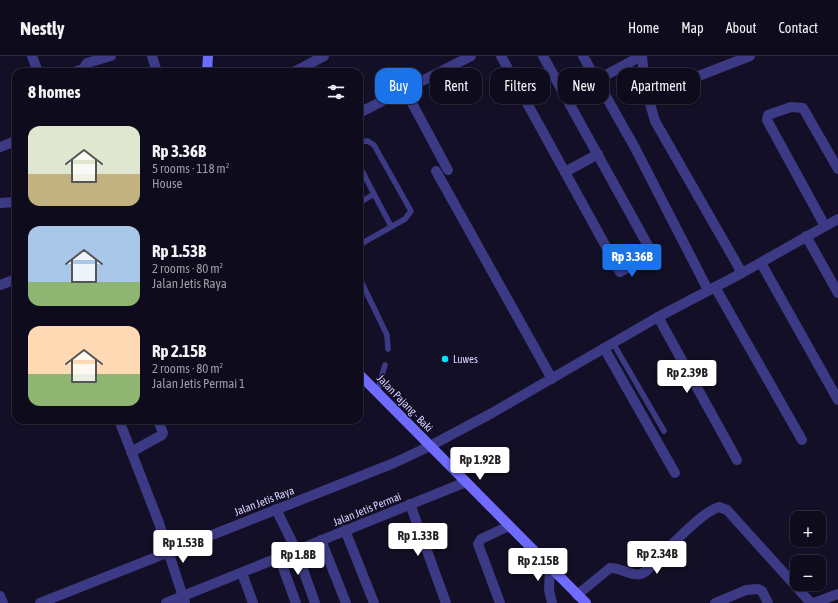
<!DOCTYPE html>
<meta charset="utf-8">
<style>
body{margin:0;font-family:"Asap Condensed",sans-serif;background:#171425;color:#f1f3f6;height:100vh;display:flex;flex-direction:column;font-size:15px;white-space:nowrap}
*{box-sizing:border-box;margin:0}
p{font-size:13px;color:#9b9ba3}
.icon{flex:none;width:22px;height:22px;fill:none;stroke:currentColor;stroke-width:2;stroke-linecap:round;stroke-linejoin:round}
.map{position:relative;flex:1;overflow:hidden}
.sheet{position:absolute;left:12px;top:12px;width:351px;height:356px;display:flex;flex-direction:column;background:#0e0b1c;border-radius:12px;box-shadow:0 1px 3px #0004,0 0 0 1px #2e2b3b}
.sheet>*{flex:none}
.banner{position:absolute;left:375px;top:12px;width:380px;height:36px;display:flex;gap:8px}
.tools{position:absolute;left:790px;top:455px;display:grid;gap:8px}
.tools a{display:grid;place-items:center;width:36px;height:36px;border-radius:8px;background:#0e0b1c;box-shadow:0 1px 3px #0004,0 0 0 1px #2e2b3b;font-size:20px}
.price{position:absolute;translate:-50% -34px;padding:0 9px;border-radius:4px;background:#fff;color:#222;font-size:13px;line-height:26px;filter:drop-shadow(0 1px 2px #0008)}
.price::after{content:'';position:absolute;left:50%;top:24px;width:12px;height:9px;margin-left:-6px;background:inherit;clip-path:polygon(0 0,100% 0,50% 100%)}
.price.current{background:#1a73e8;color:#fff}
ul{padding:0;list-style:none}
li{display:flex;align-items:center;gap:12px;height:100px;padding:0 16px}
li span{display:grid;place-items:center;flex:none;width:112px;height:80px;border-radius:12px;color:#555}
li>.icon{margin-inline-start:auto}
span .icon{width:48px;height:48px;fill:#fffc;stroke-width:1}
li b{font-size:17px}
h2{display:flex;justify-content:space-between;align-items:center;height:48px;padding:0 16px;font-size:17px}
.tag{padding:0 14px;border-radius:12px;background:#0e0b1c;box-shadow:0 1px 3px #0004,0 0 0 1px #2e2b3b;font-size:14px;line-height:36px}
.tag.current{background:#1a73e8;color:#fff}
header{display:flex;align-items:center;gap:24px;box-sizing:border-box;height:56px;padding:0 20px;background:#0e0b1c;border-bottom:1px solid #2e2b3b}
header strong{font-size:19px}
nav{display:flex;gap:22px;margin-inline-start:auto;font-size:14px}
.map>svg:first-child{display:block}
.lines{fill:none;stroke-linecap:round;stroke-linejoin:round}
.service{stroke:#3d3a85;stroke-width:5.5}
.minor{stroke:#3d3a85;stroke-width:10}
.tertiary{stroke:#3d3a85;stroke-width:10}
.secondary{stroke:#6f6bff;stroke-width:10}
.poi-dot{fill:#00e5ff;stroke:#130f26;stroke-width:1.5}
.labels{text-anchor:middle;stroke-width:3;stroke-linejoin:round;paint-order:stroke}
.poi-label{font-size:11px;fill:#d9d4ff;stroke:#130f26;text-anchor:start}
.street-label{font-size:11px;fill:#d9d4ff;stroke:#130f26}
</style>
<header>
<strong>Nestly</strong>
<nav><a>Home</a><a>Map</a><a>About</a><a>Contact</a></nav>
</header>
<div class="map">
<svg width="838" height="547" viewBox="0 0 838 547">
<rect width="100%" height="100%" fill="#130f26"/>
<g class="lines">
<!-- service -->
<g class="service">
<polyline points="359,86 368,85 374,89 411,155 405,163 359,189"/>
<polyline points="359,109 374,138 359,147"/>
<polyline points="374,138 391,170"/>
<polyline points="359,221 387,279 388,293"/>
<polyline points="613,287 664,375"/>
<polyline points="377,336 385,309"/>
</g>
<!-- minor -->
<g class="minor">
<polyline points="32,0 38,16"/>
<polyline points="152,0 157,16"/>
<polyline points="501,0 620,216 650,198 651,195 543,0"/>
<polyline points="583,0 634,90 708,234"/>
<polyline points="642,0 645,30 655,65 742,217"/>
<polyline points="74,16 83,13 87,7 111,0"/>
<polyline points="294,16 324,0"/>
<polyline points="597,24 641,0"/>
<polyline points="405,34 448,114"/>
<polyline points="647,40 750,0"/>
<polyline points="0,91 16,85"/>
<polyline points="436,115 552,323"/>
<polyline points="565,116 598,98"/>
<polyline points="0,147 16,146"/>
<polyline points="825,170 767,64 768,59 791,51 803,52 838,113"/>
<polyline points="806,180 838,237"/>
<polyline points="761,207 838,344"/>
<polyline points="715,231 802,384"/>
<polyline points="658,261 737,404"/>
<polyline points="604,292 675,417"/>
<polyline points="119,364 159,467 185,547"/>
<polyline points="131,396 162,379 163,377 158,364"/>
<polyline points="410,448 446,547"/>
<polyline points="276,453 296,494 315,547"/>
<polyline points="345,474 374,547"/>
<polyline points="321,484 346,547"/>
<polyline points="279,501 296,547"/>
<polyline points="550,512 549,534 552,547"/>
<polyline points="242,517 253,547"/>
<path d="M577,539L610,512C620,511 629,520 640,518C647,517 653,507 658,502C672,489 702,456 719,451L727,454L811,547"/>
<polyline points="0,540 3,547"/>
<polyline points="40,547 394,407 430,390 492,357 658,261 742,217 838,163"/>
<polyline points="166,547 466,426"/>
<polyline points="500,547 478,488 481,483 509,470"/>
<polyline points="715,547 746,534 758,533 762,535 768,547"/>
<polyline points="814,547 838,538"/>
</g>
<!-- tertiary -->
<g class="tertiary">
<polyline points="359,57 471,0"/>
<polyline points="0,229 16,223"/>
</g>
<!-- secondary -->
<g class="secondary">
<polyline points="207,16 208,0"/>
<polyline points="359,318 586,547"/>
</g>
</g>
<!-- markers -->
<circle class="poi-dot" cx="445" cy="303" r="4"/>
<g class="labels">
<!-- poi labels -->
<g class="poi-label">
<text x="453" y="307">Luwes</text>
</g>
<!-- street labels -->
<g class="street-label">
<text transform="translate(405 347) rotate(46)" y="4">Jalan Pajang - Baki</text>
<text transform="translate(264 445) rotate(-21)" y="4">Jalan Jetis Raya</text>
<text transform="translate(367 453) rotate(-22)" y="4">Jalan Jetis Permai</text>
</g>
</g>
</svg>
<div class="tools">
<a>+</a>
<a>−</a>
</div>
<b class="price current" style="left:632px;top:222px">Rp 3.36B</b>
<b class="price" style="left:687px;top:338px">Rp 2.39B</b>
<b class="price" style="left:480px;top:425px">Rp 1.92B</b>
<b class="price" style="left:418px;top:501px">Rp 1.33B</b>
<b class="price" style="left:183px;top:508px">Rp 1.53B</b>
<b class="price" style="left:657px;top:519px">Rp 2.34B</b>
<b class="price" style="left:298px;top:520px">Rp 1.8B</b>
<b class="price" style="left:538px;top:526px">Rp 2.15B</b>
<div class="banner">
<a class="tag current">Buy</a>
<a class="tag">Rent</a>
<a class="tag">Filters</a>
<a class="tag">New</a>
<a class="tag">Apartment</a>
</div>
<section class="sheet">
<h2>8 homes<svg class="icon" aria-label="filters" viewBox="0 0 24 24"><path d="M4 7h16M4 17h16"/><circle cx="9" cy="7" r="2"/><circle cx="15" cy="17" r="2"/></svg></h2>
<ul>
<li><span style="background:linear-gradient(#dfe7d0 60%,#c2b280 0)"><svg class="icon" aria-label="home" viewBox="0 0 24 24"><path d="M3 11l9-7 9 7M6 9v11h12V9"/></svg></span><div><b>Rp 3.36B</b><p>5 rooms · 118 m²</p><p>House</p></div></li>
<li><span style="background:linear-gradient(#a9c7e8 70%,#8fb573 0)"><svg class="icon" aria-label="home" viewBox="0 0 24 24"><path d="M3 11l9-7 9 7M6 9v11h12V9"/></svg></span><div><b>Rp 1.53B</b><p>2 rooms · 80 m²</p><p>Jalan Jetis Raya</p></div></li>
<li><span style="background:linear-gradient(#ffd9b3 60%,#8fb573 0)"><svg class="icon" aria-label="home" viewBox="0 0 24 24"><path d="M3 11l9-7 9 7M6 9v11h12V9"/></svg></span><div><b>Rp 2.15B</b><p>2 rooms · 80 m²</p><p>Jalan Jetis Permai 1</p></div></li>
</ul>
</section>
</div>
